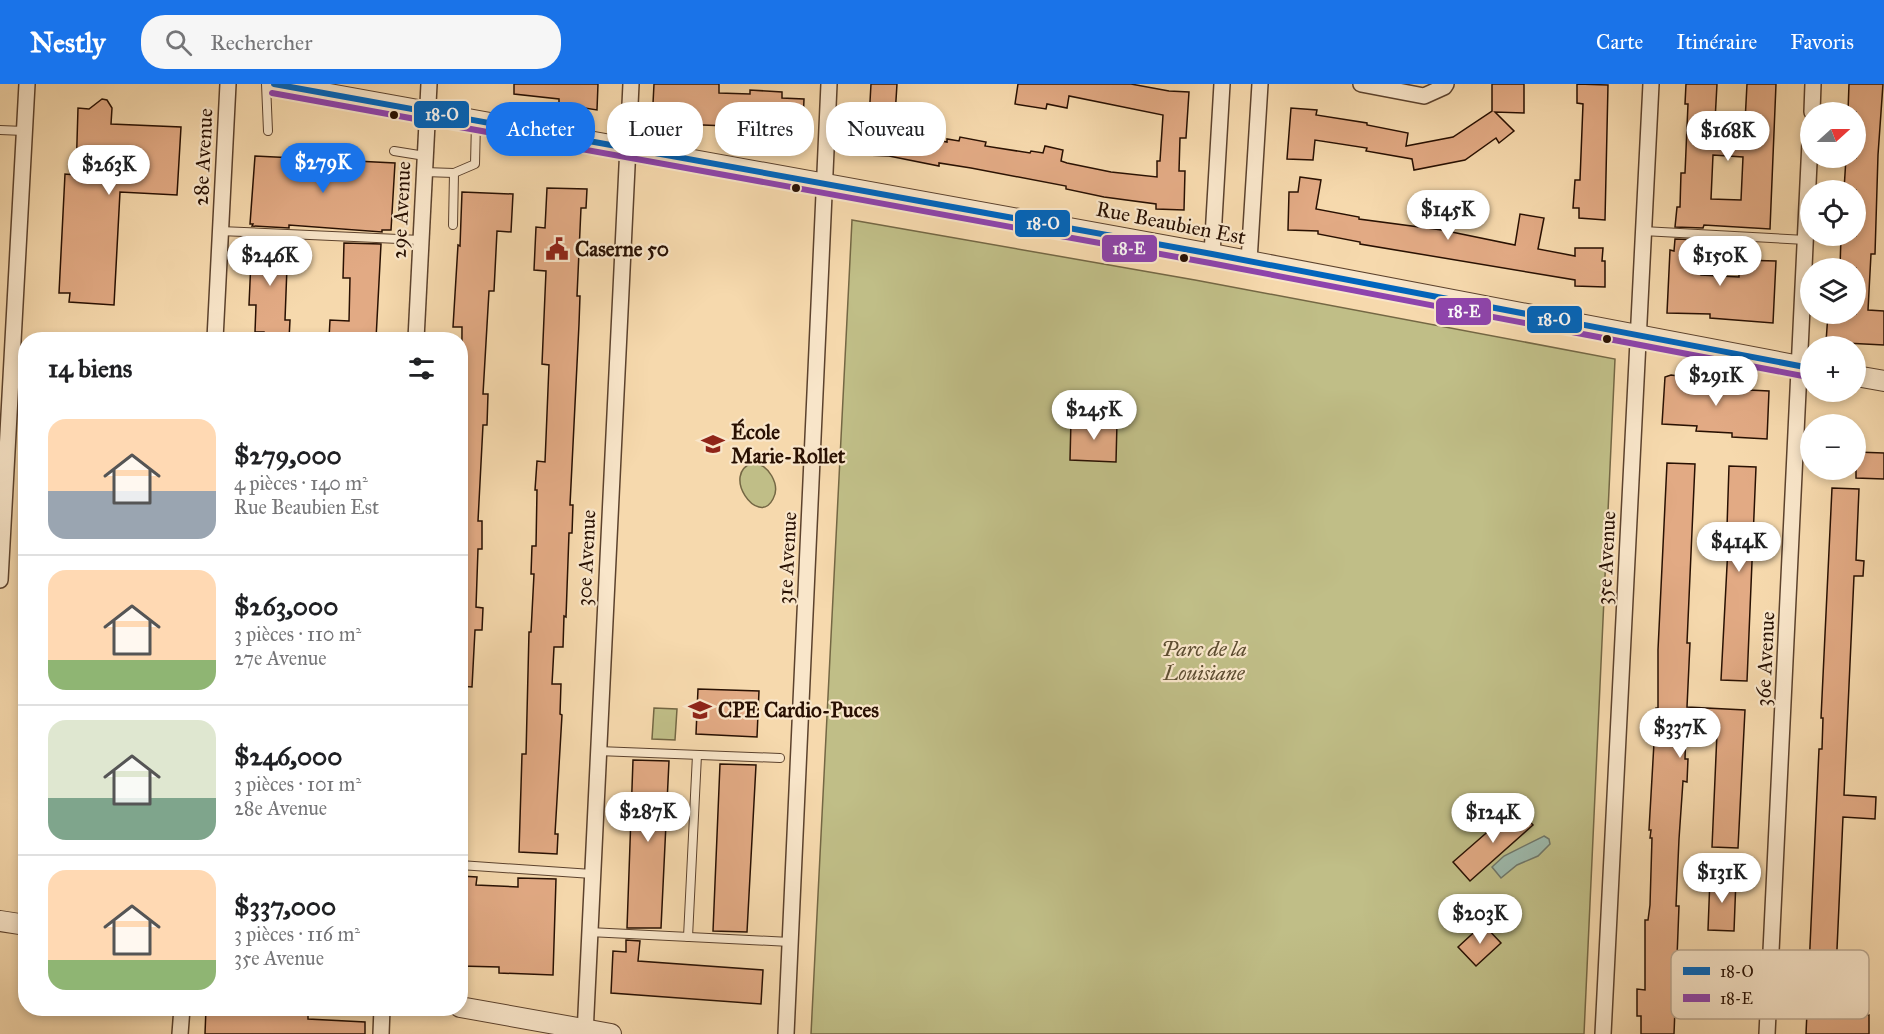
<!DOCTYPE html>
<html lang="fr">
<meta charset="utf-8">
<style>
body{margin:0;font-family:"IM FELL Great Primer",serif;background:#f6f6f6;color:#202124;height:100vh;display:flex;flex-direction:column;font-size:22px;white-space:nowrap}
*{box-sizing:border-box;margin:0}
p{font-size:20px;color:#757577}
.icon{flex:none;width:33px;height:33px;fill:none;stroke:currentColor;stroke-width:2;stroke-linecap:round;stroke-linejoin:round}
.map{position:relative;flex:1;overflow:hidden}
.sheet{position:absolute;left:18px;top:248px;width:450px;height:684px;display:flex;flex-direction:column;background:#fff;border-radius:24px;box-shadow:0 3px 9px #0003}
.sheet>*{flex:none}
.guide{position:absolute;left:486px;top:18px;width:570px;height:54px;display:flex;gap:12px}
.needle{width:39px;rotate:69deg}
.tools{position:absolute;left:1800px;top:18px;display:grid;gap:12px}
.tools a{display:grid;place-items:center;width:66px;height:66px;border-radius:50%;background:#fff;box-shadow:0 3px 9px #0003;font-size:30px}
.price{position:absolute;translate:-50% -51px;padding:0 14px;border-radius:21px;background:#fff;color:#222;font-size:20px;line-height:39px;filter:drop-shadow(0 2px 3px #0008)}
.price::after{content:'';position:absolute;left:50%;top:36px;width:18px;height:14px;margin-left:-9px;background:inherit;clip-path:polygon(0 0,100% 0,50% 100%)}
.price.current{background:#1a73e8;color:#fff}
ul{padding:0;list-style:none}
li{display:flex;align-items:center;gap:18px;height:150px;padding:0 30px}
li+li{border-top:2px solid #e0e0e0}
li span{display:grid;place-items:center;flex:none;width:168px;height:120px;border-radius:18px;color:#555}
li>.icon{margin-inline-start:auto}
span .icon{width:72px;height:72px;fill:#fffc;stroke-width:1}
li b{font-size:26px}
h2{display:flex;justify-content:space-between;align-items:center;height:72px;padding:0 30px;font-size:26px}
.tag{padding:0 21px;border-radius:24px;background:#fff;box-shadow:0 3px 9px #0003;font-size:21px;line-height:54px}
.tag.current{background:#1a73e8;color:#fff}
header{display:flex;align-items:center;gap:36px;box-sizing:border-box;height:84px;padding:0 30px;background:#1a73e8;color:#fff}
header strong{font-size:28px}
nav{display:flex;gap:33px;margin-inline-start:auto;font-size:21px}
.search{width:420px;height:54px;background:#f6f6f6;display:flex;align-items:center;gap:15px;box-sizing:border-box;padding:0 21px;border-radius:24px;color:#757577;font-size:22px}
.map>svg:first-child{display:block}
.green{fill:#c0be87;stroke:#746744;stroke-width:1.5}
.water{fill:#9dbaad;stroke:#6e7669;stroke-width:1.5}
.building{fill:#e2aa84;stroke:#281002;stroke-width:1.5;fill-rule:evenodd}
.lines{fill:none;stroke-linecap:round;stroke-linejoin:round}
.service-casing{stroke:#5c422d;stroke-width:10}
.minor-casing{stroke:#5c422d;stroke-width:18}
.tertiary-casing{stroke:#5c422d;stroke-width:22}
.service{stroke:#f9e6ca;stroke-width:8}
.minor{stroke:#f9e6ca;stroke-width:15}
.tertiary{stroke:#f9e6ca;stroke-width:20}
.bus-1-casing{stroke:#f9e6ca;stroke-width:10}
.bus-2-casing{stroke:#f9e6ca;stroke-width:10}
.bus-1{stroke:#0065bd;stroke-width:6}
.bus-2{stroke:#8e44ad;stroke-width:6}
.bus-dot{fill:#281002;stroke:#f9e6ca;stroke-width:2}
.labels{text-anchor:middle;stroke-width:4.5;stroke-linejoin:round;paint-order:stroke}
.street-label{font-size:21px;fill:#281002;stroke:#f9e6ca}
.poi-label{font-size:21px;font-weight:bold;fill:#281002;stroke:#f9e6ca;text-anchor:start}
.park-label{font-size:21px;font-style:italic;fill:#5d4d31;stroke:#f9e6ca}
.key{fill:#f9e6ca;stroke:#baa68e;stroke-width:1.5}
.key-label{font-size:16px;fill:#281002}
.line-badge{stroke:#f9e6ca;stroke-width:2}
.badge-label{font-size:16px;text-anchor:middle;font-weight:bold;fill:#fff}
</style>
<header>
<strong>Nestly</strong>
<div class="search"><svg class="icon" aria-label="search" viewBox="0 0 24 24"><circle cx="10" cy="10" r="6"/><path d="M15 15l6 6"/></svg>Rechercher</div>
<nav><a>Carte</a><a>Itinéraire</a><a>Favoris</a></nav>
</header>
<div class="map">
<svg width="1884" height="950" viewBox="0 0 1884 950">
<rect width="100%" height="100%" fill="#f6d9ad"/>
<filter id="stains"><feTurbulence type="fractalNoise" baseFrequency=".00333" numOctaves="4"/><feColorMatrix values="0 0 0 0 .2 0 0 0 0 .09 0 0 0 0 .02 0 0 0 .5 -.17"/></filter>
<radialGradient id="worn" r=".72"><stop offset=".6" stop-color="#630" stop-opacity="0"/><stop offset="1" stop-color="#630" stop-opacity=".3"/></radialGradient>
<!-- green -->
<g class="green">
<polygon points="852,136 1195,196 1615,275 1584,950 811,950"/>
<path d="M753,379C768,379 781,401 773,415C758,444 720,389 753,379Z"/>
<polygon points="654,624 677,625 675,656 652,655"/>
</g>
<!-- water -->
<polygon class="water" points="1544,752 1549,755 1550,760 1538,772 1517,781 1501,794 1492,783 1504,772"/>
<!-- building -->
<g class="building">
<polygon points="514,0 598,0 597,26 559,20 559,15 514,10"/>
<polygon points="654,0 719,0 719,9 750,10 750,6 782,8 782,14 804,15 802,59 788,59 788,55 780,54 759,48 728,46 728,42 652,39"/>
<polygon points="871,0 897,0 894,48 947,58 947,55 959,57 960,53 986,58 985,62 1030,69 1031,67 1043,69 1045,62 1063,66 1061,77 1067,79 1111,88 1157,93 1157,77 1160,77 1163,31 1069,12 1067,24 1047,20 1046,25 1015,20 1018,0 1131,0 1169,7 1189,8 1186,54 1180,54 1179,87 1185,87 1184,126 1156,125 1156,120 1104,113 1066,105 1066,102 971,84 939,79 939,82 889,72 867,71"/>
<polygon points="1492,0 1524,0 1524,29 1495,28 1514,47 1499,59 1496,54 1465,76 1414,86 1412,75 1366,67 1367,64 1315,56 1313,76 1287,75 1291,24 1317,26 1316,31 1367,39 1367,41 1408,49 1406,62 1453,53 1492,27"/>
<polygon points="1577,0 1608,1 1605,136 1579,134 1579,124 1573,124 1575,96 1580,96 1583,20 1577,19"/>
<path d="M1686,0H1717L1715,37L1745,38L1747,0H1776L1770,145L1704,141L1703,144L1675,143L1677,123H1680L1681,89H1685L1688,20H1685ZM1713,71L1743,73L1741,116L1711,115Z"/>
<polygon points="1849,0 1883,0 1878,71 1875,170 1871,170 1868,226 1884,227 1884,261 1826,258 1828,230 1856,230 1856,184 1840,184 1841,152 1856,152 1856,106 1844,106 1846,74 1856,74 1856,28 1848,28"/>
<polygon points="102,15 107,16 112,24 111,40 181,43 177,111 120,108 114,221 69,218 70,209 59,209 65,90 76,91 78,24 89,25"/>
<polygon points="255,72 395,79 391,146 382,146 382,148 289,141 289,144 252,142 253,140 250,140"/>
<polygon points="1300,93 1321,96 1316,125 1359,133 1359,135 1442,146 1515,161 1520,130 1544,134 1538,165 1575,172 1575,164 1603,164 1602,177 1605,177 1605,203 1575,202 1575,196 1360,160 1360,158 1318,150 1318,147 1288,146 1289,108 1298,108"/>
<polygon points="547,104 587,105 586,124 581,124 577,212 580,212 579,240 570,421 573,421 572,449 569,449 566,533 564,532 563,563 554,563 553,582 552,600 561,600 560,630 562,631 555,750 558,750 557,770 519,768 522,670 526,670 529,548 531,548 534,490 531,490 532,462 536,462 537,406 535,406 537,377 545,378 549,281 542,280 546,187 534,186 536,143 545,144"/>
<polygon points="462,108 513,110 511,148 497,147 494,207 489,207 483,310 488,310 487,341 483,341 478,437 482,437 482,465 478,465 476,523 483,524 482,546 475,546 472,603 460,602 462,243 453,243 458,161 460,162"/>
<polygon points="252,154 288,156 285,236 290,236 289,255 264,255 264,248 255,248 256,221 249,221"/>
<polygon points="1675,155 1703,156 1701,191 1739,193 1739,176 1776,177 1773,239 1710,234 1710,230 1667,229 1670,166 1674,167"/>
<polygon points="344,159 381,160 376,255 329,255 330,236 349,237 350,194 343,194"/>
<polygon points="1671,291 1699,295 1699,297 1713,298 1715,300 1734,301 1734,303 1748,304 1749,306 1769,307 1767,355 1732,353 1732,349 1696,347 1697,342 1662,340 1665,293"/>
<polygon points="1071,336 1117,338 1116,378 1070,376"/>
<polygon points="1856,368 1884,369 1884,395 1856,394"/>
<polygon points="1667,379 1695,380 1687,559 1690,559 1687,623 1745,626 1738,764 1712,763 1717,649 1686,644 1685,675 1688,675 1687,698 1683,697 1679,755 1676,822 1679,822 1674,950 1641,950 1641,932 1637,932 1637,905 1645,906 1645,836 1648,836 1650,821 1652,754 1650,754 1651,746 1649,746 1656,624 1658,624 1658,566"/>
<polygon points="1729,382 1756,383 1747,597 1721,596 1729,444 1727,443"/>
<polygon points="1832,404 1859,405 1856,476 1864,477 1863,492 1854,492 1844,711 1876,713 1875,735 1843,733 1834,931 1869,931 1869,950 1806,950 1819,665 1822,665 1823,634 1821,634"/>
<polygon points="698,605 759,607 757,653 696,650"/>
<polygon points="633,676 669,677 661,844 627,844"/>
<polygon points="720,680 756,681 747,848 713,847"/>
<polygon points="1516,723 1533,741 1470,797 1453,778"/>
<polygon points="460,792 477,793 476,801 518,803 518,794 556,795 553,891 499,889 499,883 460,882"/>
<polygon points="1710,794 1736,795 1734,847 1708,846"/>
<polygon points="1483,840 1501,859 1476,882 1458,863"/>
<polygon points="626,856 640,857 638,877 763,886 761,920 611,909 613,867 626,868"/>
<polygon points="206,924 259,924 259,928 308,930 308,935 365,938 365,950 205,950"/>
</g>
<g class="lines">
<!-- service casing -->
<g class="service-casing">
<g id="service">
<polyline points="266,0 268,47"/>
<polyline points="0,46 24,47"/>
<polyline points="394,67 425,72"/>
<polyline points="424,88 454,89 475,80 476,38"/>
<polyline points="453,141 454,89"/>
<polyline points="220,147 421,156"/>
<polyline points="1643,147 1806,156"/>
<polyline points="598,667 780,674"/>
<polyline points="460,781 592,790"/>
<polyline points="589,848 790,858"/>
<polyline points="688,853 697,671"/>
</g>
</g>
<!-- minor casing -->
<g class="minor-casing">
<g id="minor">
<polyline points="1361,0 1424,12 1444,3 1446,0"/>
<polyline points="1812,28 1813,0"/>
<polyline points="1212,170 1222,0"/>
<polyline points="1249,177 1260,0"/>
<polyline points="215,255 228,0"/>
<polyline points="416,255 429,0"/>
<polyline points="0,496 27,0"/>
<polyline points="180,950 182,924"/>
<polyline points="381,950 382,924"/>
<polyline points="585,950 631,0"/>
<polyline points="786,950 829,0"/>
<polyline points="1603,950 1651,0"/>
<polyline points="1767,950 1810,58"/>
</g>
</g>
<!-- tertiary casing -->
<g class="tertiary-casing">
<g id="tertiary">
<polyline points="274,0 1212,170 1810,284"/>
<polyline points="1856,292 1884,297"/>
<polyline points="0,837 26,841"/>
<polyline points="460,923 611,950"/>
</g>
</g>
<!-- service -->
<use href="#service" class="service"/>
<!-- minor -->
<use href="#minor" class="minor"/>
<!-- tertiary -->
<use href="#tertiary" class="tertiary"/>
<!-- bus-1 casing -->
<g class="bus-1-casing">
<polyline id="bus-1" points="274,0 1212,170 1810,284"/>
</g>
<!-- bus-2 casing -->
<g class="bus-2-casing">
<polyline id="bus-2" points="272,9 1210,179 1808,293"/>
</g>
<!-- bus-1 -->
<use href="#bus-1" class="bus-1"/>
<!-- bus-2 -->
<use href="#bus-2" class="bus-2"/>
</g>
<!-- icons -->
<defs>
<g id="civic-bare" transform="scale(1.8)"><path d="M-.6-6.5H3V-4.5H.6V-3L4-1V1h2V6H-6V1h2V-1L-.6-3ZM-1.2 2.5V6h2.4V2.5Z" fill="#8f2418" stroke="#f9e6ca" stroke-width="2.5" paint-order="stroke"/></g>
<g id="school-bare" transform="scale(1.8)"><path d="M0-5L7-2L0 1L-7-2ZM-4 1L0 2.5L4 1V4Q0 6-4 4Z" fill="#8f2418" stroke="#f9e6ca" stroke-width="2.5" paint-order="stroke"/></g>
</defs>
<g fill-rule="evenodd">
<use href="#civic-bare" x="557" y="165"/>
<use href="#school-bare" x="713" y="360"/>
<use href="#school-bare" x="700" y="626"/>
</g>
<!-- markers -->
<g class="bus-dot">
<circle cx="394" cy="31" r="5"/>
<circle cx="796" cy="104" r="5"/>
<circle cx="1184" cy="174" r="5"/>
<circle cx="1607" cy="255" r="5"/>
</g>
<g class="labels">
<!-- street labels -->
<g class="street-label">
<text transform="translate(203 73) rotate(-87)" y="7">28e Avenue</text>
<text transform="translate(401 126) rotate(-87)" y="7">29e Avenue</text>
<text transform="translate(1171 139) rotate(11)" y="7">Rue Beaubien Est</text>
<text transform="translate(586 474) rotate(-87)" y="7">30e Avenue</text>
<text transform="translate(787 474) rotate(-87)" y="7">31e Avenue</text>
<text transform="translate(1606 474) rotate(-87)" y="7">35e Avenue</text>
<text transform="translate(1765 575) rotate(-87)" y="7">36e Avenue</text>
</g>
<!-- poi labels -->
<g class="poi-label">
<text x="575" y="172">Caserne 50</text>
<text x="731" y="355">École<tspan x="731" dy="24">Marie-Rollet</tspan></text>
<text x="718" y="633">CPE Cardio-Puces</text>
</g>
<!-- park labels -->
<g class="park-label">
<text x="1204" y="572">Parc de la<tspan x="1204" dy="24">Louisiane</tspan></text>
</g>
</g>
<!-- legend -->
<rect x="1671" y="866" width="198" height="69" rx="9" class="key"/>
<rect x="1683" y="883" width="27" height="8" fill="#0065bd"/>
<rect x="1683" y="910" width="27" height="8" fill="#8e44ad"/>
<g class="key-label">
<text x="1720" y="893">18-O</text>
<text x="1720" y="920">18-E</text>
</g>
<g class="line-badge">
<rect x="413" y="16" width="57" height="29" rx="6" fill="#0065bd"/>
<rect x="1014" y="125" width="57" height="29" rx="6" fill="#0065bd"/>
<rect x="1101" y="150" width="57" height="29" rx="6" fill="#8e44ad"/>
<rect x="1435" y="213" width="57" height="29" rx="6" fill="#8e44ad"/>
<rect x="1526" y="221" width="57" height="29" rx="6" fill="#0065bd"/>
</g>
<g class="badge-label">
<text x="442" y="36">18-O</text>
<text x="1043" y="145">18-O</text>
<text x="1129" y="170">18-E</text>
<text x="1464" y="233">18-E</text>
<text x="1554" y="241">18-O</text>
</g>
<rect width="100%" height="100%" filter="url(#stains)"/>
<rect width="100%" height="100%" fill="url(#worn)"/>
</svg>
<div class="tools">
<a><svg class="needle" viewBox="-14 -14 28 28"><path d="M0-13l5 13h-10z" fill="#e53935"/><path d="M0 13l5-13h-10z" fill="#757577"/></svg></a>
<a><svg class="icon" aria-label="locate" viewBox="0 0 24 24"><circle cx="12" cy="12" r="6"/><path d="M12 2v4M12 18v4M2 12h4M18 12h4"/></svg></a>
<a><svg class="icon" aria-label="layers" viewBox="0 0 24 24"><path d="M12 4l9 5-9 5-9-5zM3 14l9 5 9-5"/></svg></a>
<a>+</a>
<a>−</a>
</div>
<b class="price" style="left:1728px;top:78px">$168K</b>
<b class="price current" style="left:323px;top:110px">$279K</b>
<b class="price" style="left:109px;top:112px">$263K</b>
<b class="price" style="left:1448px;top:157px">$145K</b>
<b class="price" style="left:270px;top:203px">$246K</b>
<b class="price" style="left:1720px;top:203px">$150K</b>
<b class="price" style="left:1716px;top:323px">$291K</b>
<b class="price" style="left:1094px;top:357px">$245K</b>
<b class="price" style="left:1739px;top:489px">$414K</b>
<b class="price" style="left:1680px;top:675px">$337K</b>
<b class="price" style="left:648px;top:759px">$287K</b>
<b class="price" style="left:1493px;top:760px">$124K</b>
<b class="price" style="left:1722px;top:820px">$131K</b>
<b class="price" style="left:1480px;top:861px">$203K</b>
<div class="guide">
<a class="tag current">Acheter</a>
<a class="tag">Louer</a>
<a class="tag">Filtres</a>
<a class="tag">Nouveau</a>
</div>
<section class="sheet">
<h2>14 biens<svg class="icon" aria-label="filters" viewBox="0 0 24 24"><path d="M4 7h16M4 17h16"/><circle cx="9" cy="7" r="2"/><circle cx="15" cy="17" r="2"/></svg></h2>
<ul>
<li><span style="background:linear-gradient(#ffd9b3 60%,#9aa5b1 0)"><svg class="icon" aria-label="home" viewBox="0 0 24 24"><path d="M3 11l9-7 9 7M6 9v11h12V9"/></svg></span><div><b>$279,000</b><p>4 pièces · 140 m²</p><p>Rue Beaubien Est</p></div></li>
<li><span style="background:linear-gradient(#ffd9b3 75%,#8fb573 0)"><svg class="icon" aria-label="home" viewBox="0 0 24 24"><path d="M3 11l9-7 9 7M6 9v11h12V9"/></svg></span><div><b>$263,000</b><p>3 pièces · 110 m²</p><p>27e Avenue</p></div></li>
<li><span style="background:linear-gradient(#dfe7d0 65%,#7fa58c 0)"><svg class="icon" aria-label="home" viewBox="0 0 24 24"><path d="M3 11l9-7 9 7M6 9v11h12V9"/></svg></span><div><b>$246,000</b><p>3 pièces · 101 m²</p><p>28e Avenue</p></div></li>
<li><span style="background:linear-gradient(#ffd9b3 75%,#8fb573 0)"><svg class="icon" aria-label="home" viewBox="0 0 24 24"><path d="M3 11l9-7 9 7M6 9v11h12V9"/></svg></span><div><b>$337,000</b><p>3 pièces · 116 m²</p><p>35e Avenue</p></div></li>
</ul>
</section>
</div>
